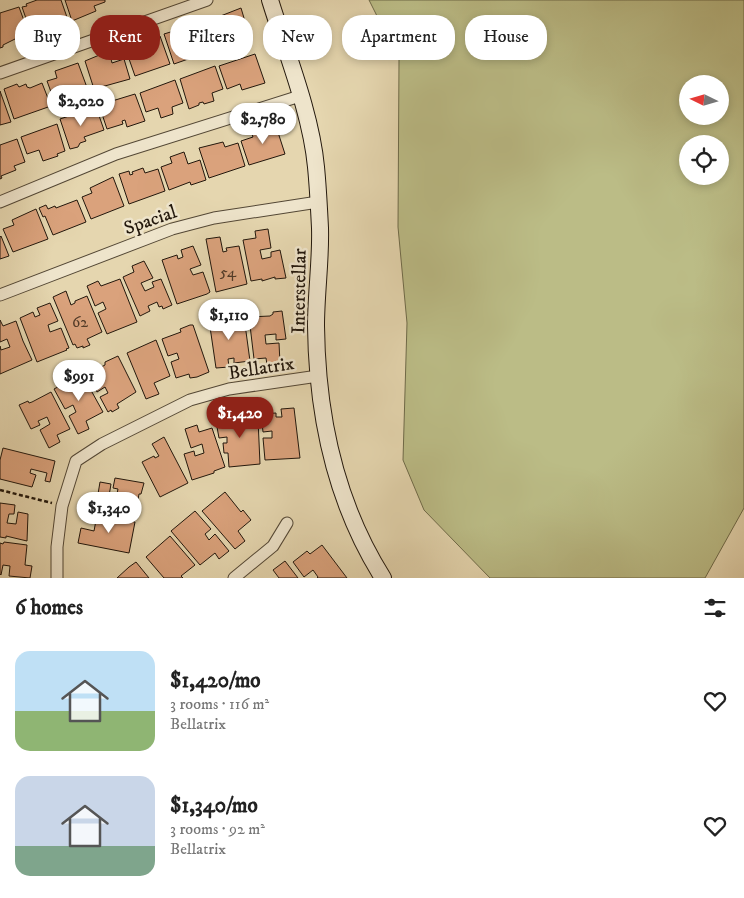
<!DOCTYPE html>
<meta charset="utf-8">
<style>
body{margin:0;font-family:"IM FELL DW Pica",serif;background:#f6f6f6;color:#222;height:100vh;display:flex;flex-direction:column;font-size:19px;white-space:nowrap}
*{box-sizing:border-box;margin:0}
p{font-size:16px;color:#767676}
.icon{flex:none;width:28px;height:28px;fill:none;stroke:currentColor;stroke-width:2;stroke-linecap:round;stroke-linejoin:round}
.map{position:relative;height:578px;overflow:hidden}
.side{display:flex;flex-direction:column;background:#fff;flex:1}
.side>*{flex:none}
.top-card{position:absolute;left:15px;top:15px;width:715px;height:45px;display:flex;gap:10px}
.needle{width:32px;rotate:275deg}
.tools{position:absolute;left:679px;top:75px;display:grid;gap:10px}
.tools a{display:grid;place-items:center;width:50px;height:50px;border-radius:50%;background:#fff;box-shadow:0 2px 8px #0003;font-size:25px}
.price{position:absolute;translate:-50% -42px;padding:0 11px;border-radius:18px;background:#fff;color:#222;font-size:16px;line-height:32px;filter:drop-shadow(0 1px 2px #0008)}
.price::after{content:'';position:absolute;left:50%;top:30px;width:15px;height:11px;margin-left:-8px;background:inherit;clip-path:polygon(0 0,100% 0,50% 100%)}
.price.selected{background:#8f2418;color:#fff}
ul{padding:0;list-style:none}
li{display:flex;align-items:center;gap:15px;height:125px;padding:0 15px}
li span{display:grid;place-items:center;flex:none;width:140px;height:100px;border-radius:15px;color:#555}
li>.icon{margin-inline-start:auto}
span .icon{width:60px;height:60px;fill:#fffc;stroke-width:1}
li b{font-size:21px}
h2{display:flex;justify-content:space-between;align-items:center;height:60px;padding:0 15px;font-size:21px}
.chip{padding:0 18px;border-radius:20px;background:#fff;box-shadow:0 2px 8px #0003;font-size:18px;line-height:45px}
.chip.selected{background:#8f2418;color:#fff}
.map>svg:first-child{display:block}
.green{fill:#bbbc86;stroke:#6e6a49;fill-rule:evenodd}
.building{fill:#daa27c;stroke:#22170c}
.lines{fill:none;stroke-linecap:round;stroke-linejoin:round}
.street-casing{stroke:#534735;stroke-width:13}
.secondary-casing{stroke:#22170c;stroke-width:18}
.path{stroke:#22170c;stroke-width:2.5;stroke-dasharray:4 2.5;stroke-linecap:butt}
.street{stroke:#eee4cb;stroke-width:11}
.secondary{stroke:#eee4cb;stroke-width:16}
.labels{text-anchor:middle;stroke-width:5;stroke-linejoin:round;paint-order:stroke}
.number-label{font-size:16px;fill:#503a28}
.street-label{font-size:19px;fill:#22170c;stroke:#eee4cb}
</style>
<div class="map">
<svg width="744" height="578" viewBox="0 0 744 578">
<rect width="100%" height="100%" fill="#e5d6af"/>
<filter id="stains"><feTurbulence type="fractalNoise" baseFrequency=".004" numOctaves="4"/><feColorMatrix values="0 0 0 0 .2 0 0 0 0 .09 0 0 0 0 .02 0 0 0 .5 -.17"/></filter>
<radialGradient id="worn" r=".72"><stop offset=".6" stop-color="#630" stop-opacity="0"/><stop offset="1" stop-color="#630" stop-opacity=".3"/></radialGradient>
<!-- green -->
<path class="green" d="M369,0H744V508L705,578H490L424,510L403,460L407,323L398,227L399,60ZM688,84H720V116H688ZM688,144H720V176H688Z"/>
<!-- building -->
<g class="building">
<polygon points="37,0 61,0 69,23 45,30 43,25 30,30 22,7 27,6 26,4"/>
<polygon points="65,0 105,0 105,2 94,6 96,11 72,21"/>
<polygon points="19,7 27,29 16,33 17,38 3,45 3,47 0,48 0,13"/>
<polygon points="241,8 250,38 214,51 206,27 219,23 218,17"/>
<polygon points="190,26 192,31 203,27 211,51 174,64 164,34"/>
<polygon points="160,36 170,64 135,76 128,56 141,52 140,49 148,46 147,43 151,42 150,39"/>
<polygon points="109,51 112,63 124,59 130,79 94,89 85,61"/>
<polygon points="255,54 265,83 242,90 240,84 227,89 219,66"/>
<polygon points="78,63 89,93 55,103 47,81 57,78 55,71"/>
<polygon points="215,66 223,89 212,93 214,101 204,104 203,102 199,103 199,105 189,109 180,79"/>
<polygon points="175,80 183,103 172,107 173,114 161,118 158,108 146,112 140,93"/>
<polygon points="42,83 51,106 14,119 4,89 17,84 19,87 26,84 27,87 30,88"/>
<polygon points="0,91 11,122 0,125"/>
<polygon points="135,94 145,121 127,127 125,120 122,121 123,124 107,129 99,105"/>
<polygon points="96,107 104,130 84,137 86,141 80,143 78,147 70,149 60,119"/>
<polygon points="275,123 285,154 249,165 241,141 253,137 251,132"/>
<polygon points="57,124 65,151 57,154 58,156 43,161 39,150 27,154 21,137"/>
<polygon points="17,139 25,162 14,166 16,170 1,176 2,178 0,179 0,145"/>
<polygon points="223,142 225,147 238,143 245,166 209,178 199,148"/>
<polygon points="184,152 188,164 200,160 206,180 191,185 190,182 169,190 161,167 172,163 170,157"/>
<polygon points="143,168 145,173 158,169 165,191 129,204 119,174 129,171 130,175 133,174 132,172"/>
<polygon points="113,177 124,206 91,219 82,197 92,193 90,188"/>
<polygon points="77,200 86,222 53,235 45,216 43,217 39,208 46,205 48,209 55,206 56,208"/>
<polygon points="36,209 48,239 13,252 3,229 14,225 12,220"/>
<polygon points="268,229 271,248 260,250 262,259 271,257 271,252 280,250 286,278 275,279 275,277 262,281 262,279 251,281 243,240 256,238 255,231"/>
<polygon points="1,236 9,256 0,259 0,237"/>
<polygon points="220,237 223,252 227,251 226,248 239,246 247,284 216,292 206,239"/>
<polygon points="193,246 201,265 190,269 193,275 203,272 210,292 207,294 177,304 162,260 177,255 178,259 183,257 181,250"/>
<polygon points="144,261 153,278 141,283 145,291 154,287 152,282 161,279 172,305 163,309 162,306 159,307 157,302 148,306 150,311 140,316 123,277 134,272 132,266"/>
<polygon points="120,279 137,322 107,334 98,313 106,309 103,302 95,306 87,286 98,281 101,286"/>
<polygon points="66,291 71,305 75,303 75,301 87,296 102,332 87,339 90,345 83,348 83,346 77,348 75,344 73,345 53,297"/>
<polygon points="50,303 58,321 48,325 50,332 61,328 69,348 66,349 67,350 37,362 20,318 33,312 35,317 40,315 37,308"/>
<polygon points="282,311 286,339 276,340 276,334 265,335 266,344 279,343 280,363 267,365 266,358 254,359 249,317 270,316 273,314 273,312"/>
<polygon points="223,317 225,320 244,317 250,361 234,363 234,358 228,359 229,367 216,368 209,320"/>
<polygon points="0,320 3,326 16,321 23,341 32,360 0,374 0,346 1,350 10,347 7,339 0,342"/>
<polygon points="190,325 193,325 209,372 197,377 190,378 189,374 176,378 171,362 179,359 177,353 168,356 162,339 181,332 180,329"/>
<polygon points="156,340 170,376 154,383 159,394 146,399 127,353"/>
<polygon points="118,356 136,392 117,404 119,408 112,412 111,410 108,412 100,397 108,393 105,387 97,392 88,374 105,365 105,362"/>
<polygon points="82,374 103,412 86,421 89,429 78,434 69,416 76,412 73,405 65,409 54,389"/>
<polygon points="51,392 70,429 57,435 60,442 49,448 40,430 50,424 47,417 38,421 40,425 31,429 19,405 28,401 29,403 32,402"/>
<polygon points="294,408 300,458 265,460 263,438 272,438 272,431 263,432 261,414 276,413 276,417 282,417 281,409"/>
<polygon points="237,414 238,419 256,417 256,419 258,419 260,464 229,467 228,453 224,453 223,443 227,443 227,437 219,438 215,416"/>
<polygon points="197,425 199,432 212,428 225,467 214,471 214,473 192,480 184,454 194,451 195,456 204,453 202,444 191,448 185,429"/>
<polygon points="164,437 188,483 160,497 142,462 154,456 155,458 159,456 152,444"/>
<polygon points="3,448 55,461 50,482 45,481 47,473 31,469 30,473 36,475 32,487 0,479 0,460"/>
<polygon points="115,478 144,483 141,494 139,494 135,517 92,509 95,494 98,494 100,482 111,484 109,496 116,498 118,489 113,488"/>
<polygon points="225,492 241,512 243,510 251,520 238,531 245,541 235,549 202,511"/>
<polygon points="0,503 15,505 14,514 9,514 7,523 16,524 18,512 28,514 27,541 6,536 6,538 0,537"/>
<polygon points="195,511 211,529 205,534 209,540 215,534 229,551 219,559 215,553 200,565 171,531"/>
<polygon points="97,515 135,522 129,553 78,543 81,528 94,531"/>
<polygon points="170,536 195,565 181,576 183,578 164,578 146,557"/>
<polygon points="4,542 27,545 25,565 32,566 30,578 9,576 10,566 3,565 1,575 0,574 0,543 3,544"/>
<polygon points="322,545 347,578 317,578 318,577 313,570 304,577 293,562 307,551 310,554"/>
<polygon points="285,561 298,578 279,578 273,570"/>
<polygon points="136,562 149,578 117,578 129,567"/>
</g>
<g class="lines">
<!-- street casing -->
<g class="street-casing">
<g id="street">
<polyline points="0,73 207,0"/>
<polyline points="0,202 116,154 300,96"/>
<polyline points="0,295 172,229 214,218 318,202"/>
<polyline points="57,578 57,547 62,506 76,461 102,444 190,400 229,389 318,376"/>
<polyline points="234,578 273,546 287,523"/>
</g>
</g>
<!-- secondary casing -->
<g class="secondary-casing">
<path id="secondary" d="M270,0C286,52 311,113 316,167C318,187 319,208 320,228C321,260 316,293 316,326C317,415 335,502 383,578"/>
</g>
<!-- path -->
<polyline class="path" points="0,490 52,503"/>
<!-- street -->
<use href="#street" class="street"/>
<!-- secondary -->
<use href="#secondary" class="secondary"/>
</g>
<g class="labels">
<!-- number labels -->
<g class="number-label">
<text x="228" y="277">54</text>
<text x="80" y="327">62</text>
</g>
<!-- street labels -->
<g class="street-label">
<text transform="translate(150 219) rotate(-19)" y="7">Spacial</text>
<text transform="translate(298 291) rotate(-89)" y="7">Interstellar</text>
<text transform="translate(261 367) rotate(-9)" y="7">Bellatrix</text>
</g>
</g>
<rect width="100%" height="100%" filter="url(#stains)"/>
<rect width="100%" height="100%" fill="url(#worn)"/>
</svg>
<div class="tools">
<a><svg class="needle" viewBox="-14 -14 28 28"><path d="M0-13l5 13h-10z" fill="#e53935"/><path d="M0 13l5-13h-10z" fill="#767676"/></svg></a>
<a><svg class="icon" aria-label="locate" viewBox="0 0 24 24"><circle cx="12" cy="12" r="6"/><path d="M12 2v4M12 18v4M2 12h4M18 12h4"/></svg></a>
</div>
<b class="price" style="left:81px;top:127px">$2,020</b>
<b class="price" style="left:263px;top:145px">$2,780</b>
<b class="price" style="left:229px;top:341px">$1,110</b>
<b class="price" style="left:79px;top:402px">$991</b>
<b class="price selected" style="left:240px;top:439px">$1,420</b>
<b class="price" style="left:109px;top:534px">$1,340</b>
<div class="top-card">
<a class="chip">Buy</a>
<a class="chip selected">Rent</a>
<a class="chip">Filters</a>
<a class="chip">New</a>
<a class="chip">Apartment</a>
<a class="chip">House</a>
</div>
</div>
<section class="side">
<h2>6 homes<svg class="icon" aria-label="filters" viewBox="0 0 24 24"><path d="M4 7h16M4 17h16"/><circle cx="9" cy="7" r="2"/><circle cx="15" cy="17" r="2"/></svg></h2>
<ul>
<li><span style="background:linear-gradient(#bfe0f5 60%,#8fb573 0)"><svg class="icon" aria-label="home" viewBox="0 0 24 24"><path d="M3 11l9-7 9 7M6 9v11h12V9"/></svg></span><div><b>$1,420/mo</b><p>3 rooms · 116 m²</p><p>Bellatrix</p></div><svg class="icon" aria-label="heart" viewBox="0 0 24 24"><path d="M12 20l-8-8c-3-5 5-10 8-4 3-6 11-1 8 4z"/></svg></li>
<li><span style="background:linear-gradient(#c9d6e8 70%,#7fa58c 0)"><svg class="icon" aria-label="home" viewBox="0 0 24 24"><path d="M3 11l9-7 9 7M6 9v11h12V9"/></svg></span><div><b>$1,340/mo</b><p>3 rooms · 92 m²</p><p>Bellatrix</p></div><svg class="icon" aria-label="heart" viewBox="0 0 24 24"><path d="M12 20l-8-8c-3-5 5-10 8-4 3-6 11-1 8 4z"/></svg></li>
</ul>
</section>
